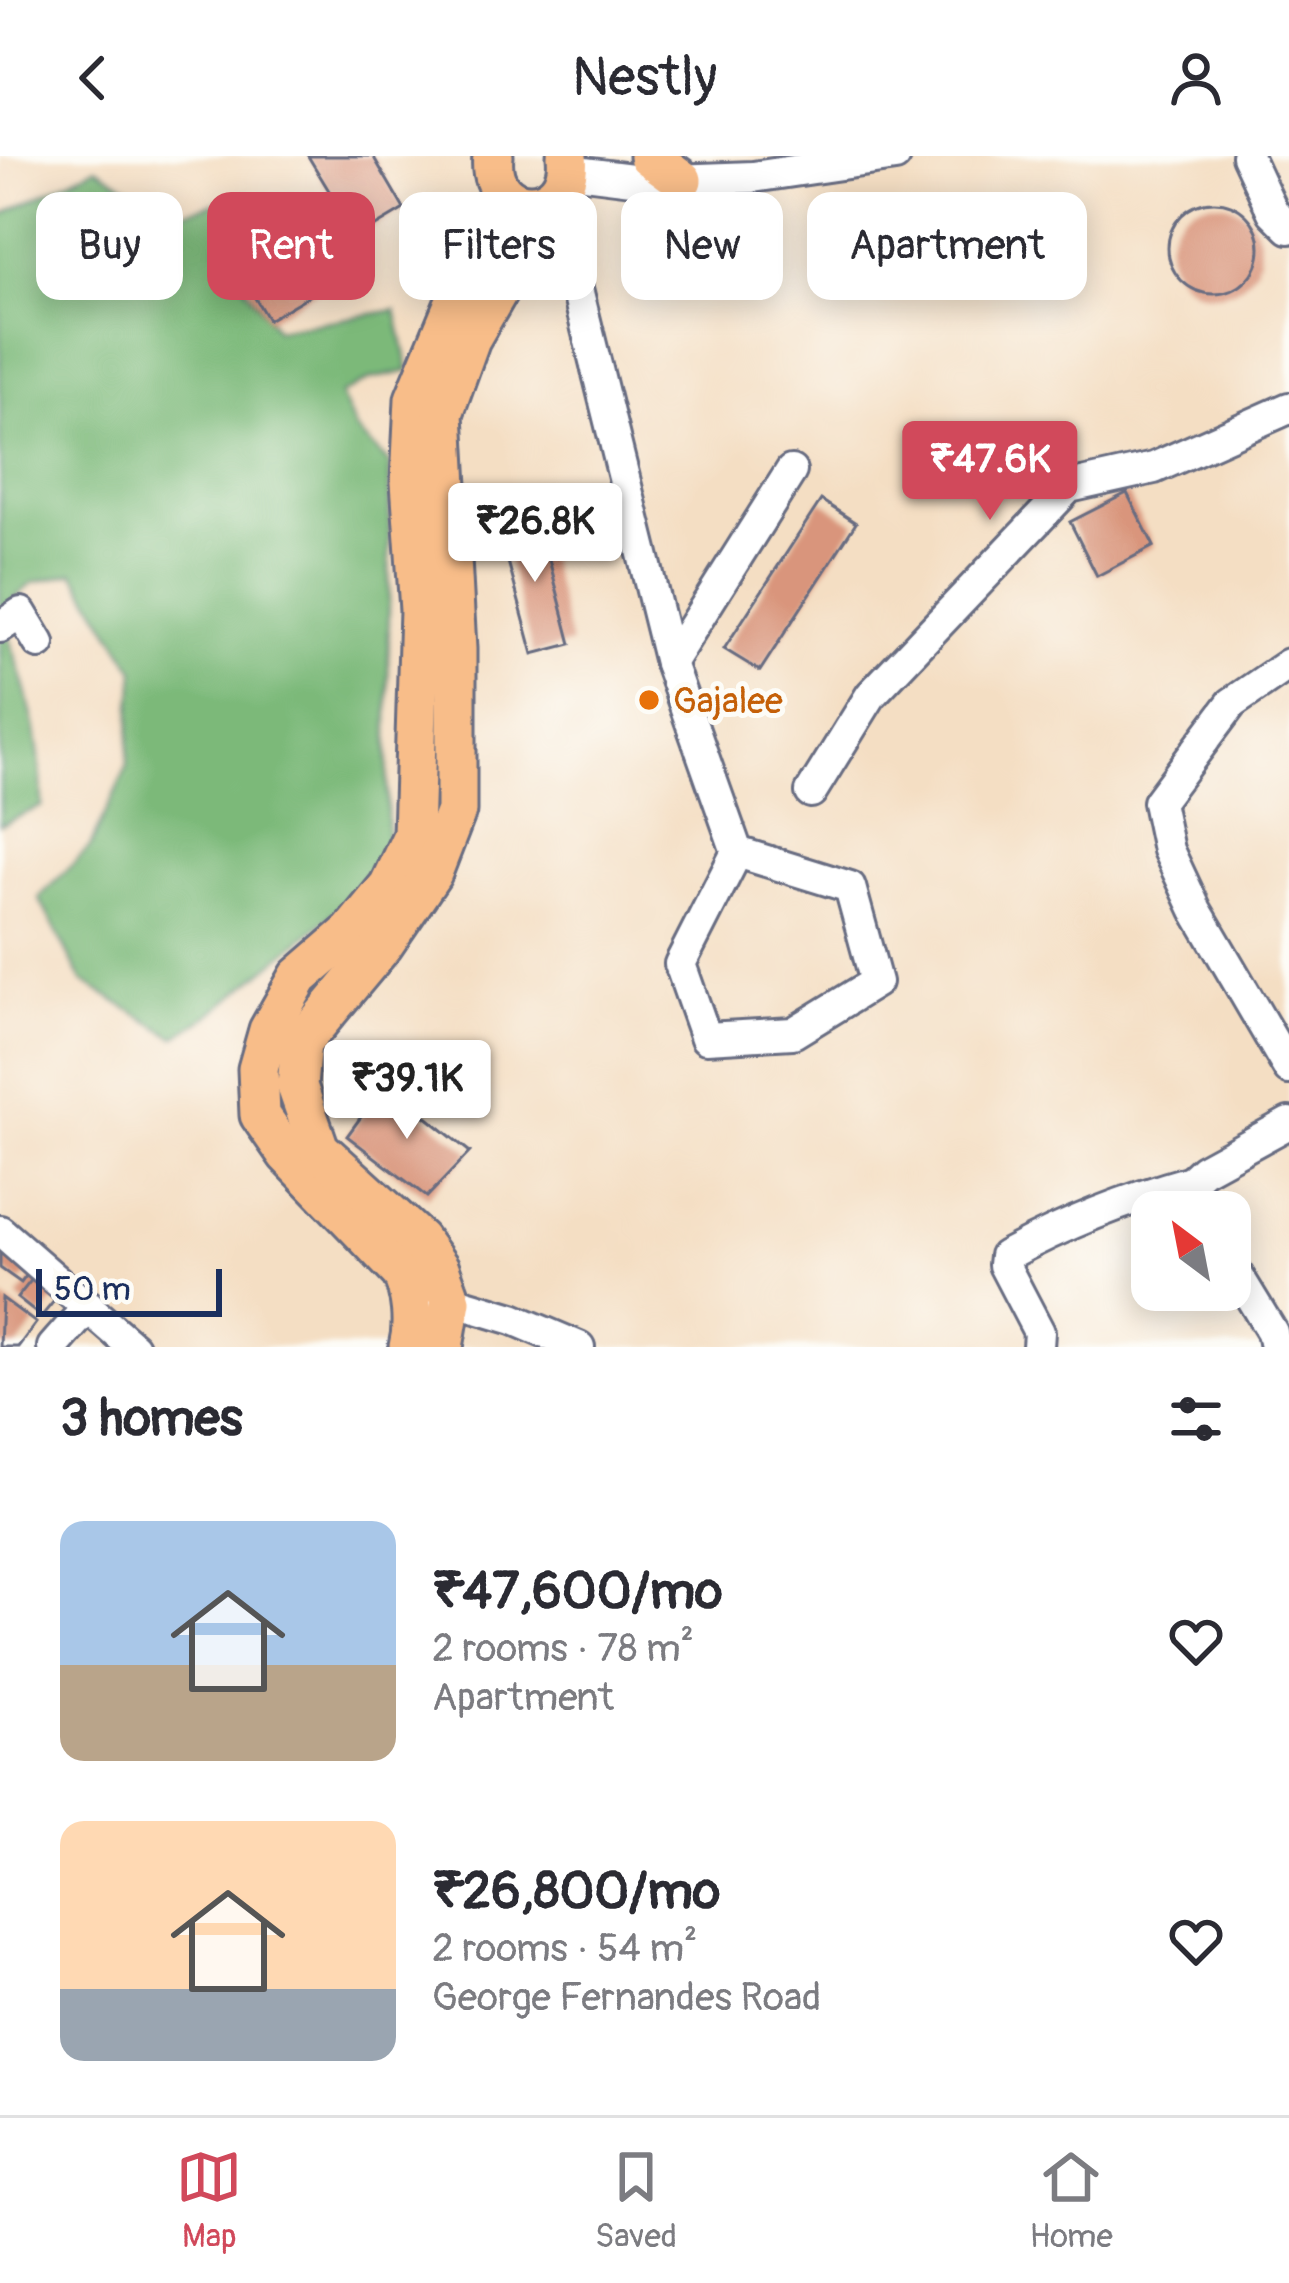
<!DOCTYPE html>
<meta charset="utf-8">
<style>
body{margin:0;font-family:Pangolin,sans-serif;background:#f7f7f7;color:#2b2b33;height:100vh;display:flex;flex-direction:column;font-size:45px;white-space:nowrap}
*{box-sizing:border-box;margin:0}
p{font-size:39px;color:#7c7c81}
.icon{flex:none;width:66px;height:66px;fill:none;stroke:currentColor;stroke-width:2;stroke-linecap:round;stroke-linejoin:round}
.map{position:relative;height:1191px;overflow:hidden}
.details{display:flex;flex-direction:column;background:#fff;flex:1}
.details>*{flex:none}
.guide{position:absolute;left:36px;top:36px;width:1218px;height:108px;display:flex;gap:24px}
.needle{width:78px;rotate:328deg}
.buttons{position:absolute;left:1131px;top:1035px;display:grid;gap:24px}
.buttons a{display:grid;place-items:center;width:120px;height:120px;border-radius:24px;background:#fff;box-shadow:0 6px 30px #0003;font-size:60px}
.scale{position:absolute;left:36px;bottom:30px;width:186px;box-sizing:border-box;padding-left:12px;border:6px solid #1b2f5e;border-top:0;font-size:33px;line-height:42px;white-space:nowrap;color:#1b2f5e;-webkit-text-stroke:9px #fdfcf7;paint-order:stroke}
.price{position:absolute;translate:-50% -102px;padding:0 27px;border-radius:12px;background:#fff;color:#222;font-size:39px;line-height:78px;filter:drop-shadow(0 3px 6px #0008)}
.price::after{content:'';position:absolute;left:50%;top:72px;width:36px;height:27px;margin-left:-18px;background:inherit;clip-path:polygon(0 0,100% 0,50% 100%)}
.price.current{background:#d1495b;color:#fff}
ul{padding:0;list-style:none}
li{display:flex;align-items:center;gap:36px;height:300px;padding:0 60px}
li span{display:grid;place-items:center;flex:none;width:336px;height:240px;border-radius:24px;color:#555}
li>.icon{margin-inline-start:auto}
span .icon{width:144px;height:144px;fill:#fffc;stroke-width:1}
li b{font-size:51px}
h2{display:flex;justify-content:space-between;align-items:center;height:144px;padding:0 60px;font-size:51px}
.pill{padding:0 42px;border-radius:24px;background:#fff;box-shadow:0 6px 30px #0003;font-size:42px;line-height:108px}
.pill.current{background:#d1495b;color:#fff}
header{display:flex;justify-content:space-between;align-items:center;height:156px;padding:0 60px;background:#fff;font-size:54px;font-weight:600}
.menu{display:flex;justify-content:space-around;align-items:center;height:168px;border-top:3px solid #e1e1e2;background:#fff;font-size:33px;color:#7c7c81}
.menu a{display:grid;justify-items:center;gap:6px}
.menu .current{color:#d1495b}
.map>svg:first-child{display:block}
.forest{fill:#7bb979;stroke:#4b746c;stroke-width:3}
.building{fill:#d9957b}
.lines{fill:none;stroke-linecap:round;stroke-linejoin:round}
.minor-casing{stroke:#676c81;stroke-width:36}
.major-casing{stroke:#676c81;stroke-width:45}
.minor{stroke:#fff;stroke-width:30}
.major{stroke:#f8bd89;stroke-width:39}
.food-dot{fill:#e8710a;stroke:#fdfcf7;stroke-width:4.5}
.labels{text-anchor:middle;stroke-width:10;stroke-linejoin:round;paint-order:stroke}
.food-label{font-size:36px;fill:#c56008;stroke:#fdfcf7;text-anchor:start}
</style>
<header><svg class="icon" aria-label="back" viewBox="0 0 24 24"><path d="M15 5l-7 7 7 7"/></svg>Nestly<svg class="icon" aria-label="person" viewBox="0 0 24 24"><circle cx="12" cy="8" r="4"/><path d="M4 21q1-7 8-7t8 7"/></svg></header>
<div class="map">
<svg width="1289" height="1191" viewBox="0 0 1289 1191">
<rect width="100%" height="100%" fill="#fdfcf7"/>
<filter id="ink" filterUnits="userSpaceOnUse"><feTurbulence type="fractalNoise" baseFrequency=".00833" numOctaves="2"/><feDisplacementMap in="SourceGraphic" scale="24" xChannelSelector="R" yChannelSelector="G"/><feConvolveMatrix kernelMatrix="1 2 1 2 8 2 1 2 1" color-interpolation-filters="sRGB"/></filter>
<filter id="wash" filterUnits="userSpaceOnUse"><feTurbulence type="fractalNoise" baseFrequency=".004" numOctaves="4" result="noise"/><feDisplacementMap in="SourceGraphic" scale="48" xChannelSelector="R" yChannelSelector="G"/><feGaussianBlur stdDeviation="2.7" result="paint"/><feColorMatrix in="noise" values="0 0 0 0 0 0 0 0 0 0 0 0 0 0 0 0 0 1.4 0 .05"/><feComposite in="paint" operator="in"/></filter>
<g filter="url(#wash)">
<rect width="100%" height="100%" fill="#f4dec3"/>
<!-- forest -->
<g class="forest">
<polygon points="96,11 174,59 248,38 260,62 217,91 276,174 396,154 409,215 371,223 340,239 356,274 390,308 387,692 347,746 210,859 175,881 82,825 39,742 90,691 127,611 135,514 74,417 32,427 0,456 0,60"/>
<path d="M0,458C25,522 42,582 42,650L0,669Z"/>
</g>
<g id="blocks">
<!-- building -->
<g class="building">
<polygon points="308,0 373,0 404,53 357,81"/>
<circle cx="1214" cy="92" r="46"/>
<polygon points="316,48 354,113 268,164 229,98"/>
<polygon points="1127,337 1154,390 1097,420 1070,366"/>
<polygon points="821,344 856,367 760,515 724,493"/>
<polygon points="538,361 571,488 533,498 499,372"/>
<polygon points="385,928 470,996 427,1041 347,980"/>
<polygon points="0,1093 40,1101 21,1127 0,1112"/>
<polygon points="49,1102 73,1122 41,1161 17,1142"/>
<polygon points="2,1142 36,1167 18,1191 0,1191"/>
</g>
</g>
</g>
<g filter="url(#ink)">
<use href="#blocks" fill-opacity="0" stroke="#676c81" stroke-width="3"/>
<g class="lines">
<!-- minor casing -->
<g class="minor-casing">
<g id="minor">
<polyline points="1247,0 1273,56 1289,72"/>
<polyline points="568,15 648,25 753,21 895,0"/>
<polyline points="554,40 670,507 737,696 680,808 706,882 793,877 876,826 850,731 737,696"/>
<polyline points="0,471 21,457 39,487"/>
<polyline points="670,507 791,315"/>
<polyline points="1289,508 1232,547 1158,646 1168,694 1196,754 1289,913"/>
<polyline points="811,636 871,539 1069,331 1154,312 1289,252"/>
<polyline points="1199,1056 1188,1037 1191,1025 1203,1014 1289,967"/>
<polyline points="0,1075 133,1191"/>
<polyline points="1230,1107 1272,1176 1275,1191"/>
<polyline points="433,1139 513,1163 579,1191"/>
<polyline points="53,1191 89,1150"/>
<path d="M1038,1191L1039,1176L1004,1109L1005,1100C1064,1068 1127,1043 1191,1025"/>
</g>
</g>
<!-- major casing -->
<g class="major-casing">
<g id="major">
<path d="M493,0C486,64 574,64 567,0"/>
<polyline points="649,0 682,24"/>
<path d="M409,1191C415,1168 412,1138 402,1117L287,998L260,959L258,913L269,874L299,821L351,776L389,730L413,679L420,454L411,326L415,243L478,91L506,41"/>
<polyline points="443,1191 451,1145 439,1112 419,1084 319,993 297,930 301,887 383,789 432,717 456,655 456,493 443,258 470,183 525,88 542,47"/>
</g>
</g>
<!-- minor -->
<use href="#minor" class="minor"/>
<!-- major -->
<use href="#major" class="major"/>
</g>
</g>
<!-- markers -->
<circle class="food-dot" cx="649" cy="544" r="12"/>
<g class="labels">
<!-- food labels -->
<g class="food-label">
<text x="673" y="557">Gajalee</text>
</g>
</g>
</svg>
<div class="buttons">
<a><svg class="needle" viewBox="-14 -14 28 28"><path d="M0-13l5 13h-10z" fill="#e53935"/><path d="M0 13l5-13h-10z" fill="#7c7c81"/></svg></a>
</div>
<div class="scale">50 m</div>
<b class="price current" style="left:990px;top:367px">₹47.6K</b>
<b class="price" style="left:535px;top:429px">₹26.8K</b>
<b class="price" style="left:407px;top:986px">₹39.1K</b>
<div class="guide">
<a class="pill">Buy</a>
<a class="pill current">Rent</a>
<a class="pill">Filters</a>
<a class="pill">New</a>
<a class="pill">Apartment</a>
</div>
</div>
<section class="details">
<h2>3 homes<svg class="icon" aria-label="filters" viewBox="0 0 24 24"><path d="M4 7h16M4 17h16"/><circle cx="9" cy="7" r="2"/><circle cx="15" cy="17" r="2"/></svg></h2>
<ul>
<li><span style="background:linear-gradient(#a9c7e8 60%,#b9a48a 0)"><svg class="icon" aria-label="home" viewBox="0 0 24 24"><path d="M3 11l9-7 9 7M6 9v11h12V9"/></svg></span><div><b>₹47,600/mo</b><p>2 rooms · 78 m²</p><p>Apartment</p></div><svg class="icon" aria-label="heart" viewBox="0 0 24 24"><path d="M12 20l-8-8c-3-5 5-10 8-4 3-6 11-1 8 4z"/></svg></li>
<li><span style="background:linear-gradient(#ffd9b3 70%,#9aa5b1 0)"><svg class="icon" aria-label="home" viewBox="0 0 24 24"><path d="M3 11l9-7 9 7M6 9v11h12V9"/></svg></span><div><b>₹26,800/mo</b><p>2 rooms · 54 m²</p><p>George Fernandes Road</p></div><svg class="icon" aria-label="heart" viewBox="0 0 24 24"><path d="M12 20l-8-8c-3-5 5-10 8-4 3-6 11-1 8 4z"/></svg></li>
</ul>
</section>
<nav class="menu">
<a class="current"><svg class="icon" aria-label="map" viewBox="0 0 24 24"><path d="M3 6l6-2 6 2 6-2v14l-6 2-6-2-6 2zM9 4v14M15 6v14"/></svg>Map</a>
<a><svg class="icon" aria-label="saved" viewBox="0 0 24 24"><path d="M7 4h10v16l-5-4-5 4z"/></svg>Saved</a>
<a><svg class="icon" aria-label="home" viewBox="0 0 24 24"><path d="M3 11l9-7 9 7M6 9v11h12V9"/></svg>Home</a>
</nav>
